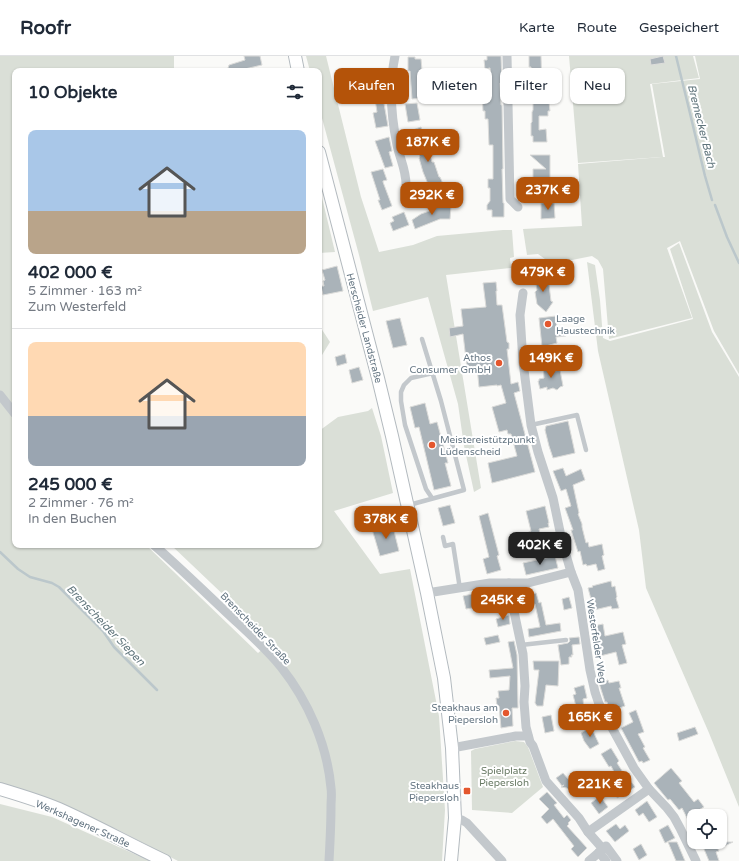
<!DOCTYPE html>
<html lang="de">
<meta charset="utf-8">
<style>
body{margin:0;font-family:"Varela Round",sans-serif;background:#f2f2f3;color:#1f2937;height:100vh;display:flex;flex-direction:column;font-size:15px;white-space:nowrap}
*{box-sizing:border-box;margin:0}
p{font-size:13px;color:#747a83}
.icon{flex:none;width:22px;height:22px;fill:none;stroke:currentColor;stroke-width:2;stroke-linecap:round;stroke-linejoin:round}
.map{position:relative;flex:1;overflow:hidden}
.sheet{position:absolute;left:12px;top:12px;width:310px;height:480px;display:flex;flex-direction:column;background:#fff;border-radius:8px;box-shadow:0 1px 3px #0004}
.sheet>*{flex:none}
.banner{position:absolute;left:334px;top:12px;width:345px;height:36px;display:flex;gap:8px}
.tools{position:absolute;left:687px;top:753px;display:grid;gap:8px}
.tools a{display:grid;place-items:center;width:40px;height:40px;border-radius:8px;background:#fff;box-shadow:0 1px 3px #0004;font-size:20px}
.price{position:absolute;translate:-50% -34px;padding:0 9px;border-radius:8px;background:#b45309;color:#fff;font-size:13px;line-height:26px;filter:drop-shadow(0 1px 2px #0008)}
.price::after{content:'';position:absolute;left:50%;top:24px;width:12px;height:9px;margin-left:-6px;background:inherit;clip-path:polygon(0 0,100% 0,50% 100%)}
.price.current{background:#222;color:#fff}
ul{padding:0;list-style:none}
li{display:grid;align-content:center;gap:8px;height:212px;padding:0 16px}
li+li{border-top:1px solid #e0e1e3}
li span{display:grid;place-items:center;height:124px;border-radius:8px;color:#555}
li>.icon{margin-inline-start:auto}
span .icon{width:72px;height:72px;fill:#fffc;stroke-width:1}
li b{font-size:17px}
h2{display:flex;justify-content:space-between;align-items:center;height:48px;padding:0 16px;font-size:17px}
.pill{padding:0 14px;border-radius:8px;background:#fff;box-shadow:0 1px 3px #0004;font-size:14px;line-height:36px}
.pill.current{background:#b45309;color:#fff}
header{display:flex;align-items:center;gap:24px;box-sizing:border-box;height:56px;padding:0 20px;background:#fff;border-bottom:1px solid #e0e1e3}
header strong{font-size:19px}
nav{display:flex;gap:22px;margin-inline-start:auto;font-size:14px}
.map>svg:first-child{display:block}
.green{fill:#dadfd7}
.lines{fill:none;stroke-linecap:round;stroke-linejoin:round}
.stream{stroke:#bbc7cb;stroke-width:2.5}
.building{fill:#aab3b9;stroke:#dcdcda}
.secondary-casing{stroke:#b3babf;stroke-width:14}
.lane{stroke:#c3c8cc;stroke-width:4.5}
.street{stroke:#c3c8cc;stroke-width:9}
.secondary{stroke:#fff;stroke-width:12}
.poi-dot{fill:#e4572e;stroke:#fff;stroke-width:1.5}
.labels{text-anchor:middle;stroke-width:4;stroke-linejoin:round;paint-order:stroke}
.poi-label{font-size:10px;fill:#657683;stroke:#fff;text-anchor:end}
.street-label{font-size:10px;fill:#657683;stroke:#fff}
.park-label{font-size:10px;fill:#687a64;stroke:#fff}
.water-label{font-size:11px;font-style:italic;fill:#60757c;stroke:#fff}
</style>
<header>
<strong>Roofr</strong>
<nav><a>Karte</a><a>Route</a><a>Gespeichert</a></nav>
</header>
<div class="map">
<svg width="739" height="805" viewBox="0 0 739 805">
<rect width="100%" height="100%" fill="#fafaf8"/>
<!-- green -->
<g class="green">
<polygon points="0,0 174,0 174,15 15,15 15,489 146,489 258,597 272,585 171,489 319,489 319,375 338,361 368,355 372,352 381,380 393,437 334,455 380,518 410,513 439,660 445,754 442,805 178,805 120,775 69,751 36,738 0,728"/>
<polygon points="306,0 326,0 361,141 379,196 413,189 437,180 503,174 512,174 514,201 510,202 511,212 446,219 481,432 474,436 464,390 458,348 428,241 373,255 359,199 319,51 319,15 310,15"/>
<polygon points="569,0 693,0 699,22 650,28 663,101 665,101 652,28 700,23 695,0 739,0 739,318 714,275 680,185 667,192 692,262 609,283 603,213 598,204 592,200 552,208 538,198 527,199 523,173 582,170 578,108 662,101 578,107"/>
<polygon points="319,129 335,196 319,197"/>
<polygon points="679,187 712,276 739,321 739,751 709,677 646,532 639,474 598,295 587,206 595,209 600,244 603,282 610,285 693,263 670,193"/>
<polygon points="319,269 330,286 319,304"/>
<polygon points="515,685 524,686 528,691 543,731 512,757 472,754 471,695 475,693"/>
<polygon points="0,748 52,761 150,805 0,805"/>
</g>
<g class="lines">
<!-- stream -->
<g class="stream">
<polyline points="676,0 688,49 705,120 712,144"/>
<polyline points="715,149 727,181 739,207"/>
<polyline points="0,496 18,513 30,521 52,527 59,531 103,575 114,591 157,634"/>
</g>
</g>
<!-- building -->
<g class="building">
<polygon points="244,0 260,0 262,9 236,15 227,15 229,9 245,4"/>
<polygon points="487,0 501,0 502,27 500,27 501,49 502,49 503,113 502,113 503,147 504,147 504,161 492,161 492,154 487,154 487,149 490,145 490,132 488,132 488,123 493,123 493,89 489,89 488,63 485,63 485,55 483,55 482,34 490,34 490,27 491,27 490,12 485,13 484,4 487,4"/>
<polygon points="529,0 541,0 542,33 526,34 531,28 531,11 529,11"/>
<polygon points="663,0 665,7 651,9 650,3"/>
<polygon points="408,1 415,1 415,3 421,3 422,14 420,14 421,29 424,29 425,42 412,43 410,15 408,15"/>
<polygon points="373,31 384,31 383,42 388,70 376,72 373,57 377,56 375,43 373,43"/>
<polygon points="536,41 543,41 543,46 549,46 550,55 548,55 548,60 539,60 539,74 546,73 547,86 533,86 533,80 531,80 531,67 532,66 532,56 533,54 533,47 536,47"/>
<polygon points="417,47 420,64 408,66 405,48"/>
<polygon points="421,71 423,80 428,78 431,88 427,89 432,106 434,106 439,121 440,121 446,135 433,140 423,116 419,102 420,101 419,98 420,97 415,82 413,83 410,75"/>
<polygon points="389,81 392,95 389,96 393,110 385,112 375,85"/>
<polygon points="530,99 550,99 550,123 544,123 544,138 533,139 533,113 546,113"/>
<polygon points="383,113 387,124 383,125 383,126 392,150 382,154 378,144 380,144 371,116"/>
<polygon points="541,147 554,147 555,162 541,163"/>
<polygon points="432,150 451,150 450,163 440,163 415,173 412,164 421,158 432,154"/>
<polygon points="404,156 409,169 393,175 390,167 394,165 392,161"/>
<polygon points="337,210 343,235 323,239 321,230 324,230 323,225 325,224 322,214"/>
<polygon points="548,221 551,245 553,246 546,256 537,248 535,236 537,234 535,222"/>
<polygon points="496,226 497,235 496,235 497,249 502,249 507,286 509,287 509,293 507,293 511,328 518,326 520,335 514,337 535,416 492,427 488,407 517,400 511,378 508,378 507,374 499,376 492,351 506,347 501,329 497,330 497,329 479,331 477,311 467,312 463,278 450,281 449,272 463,270 461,253 486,251 483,227"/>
<polygon points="556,260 557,273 565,272 566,280 556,281 557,287 542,291 539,262"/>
<polygon points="400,262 407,289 393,292 386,265"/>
<polygon points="345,298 347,307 337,310 335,301"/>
<polygon points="543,306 549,306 550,316 560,314 563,330 560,331 557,334 553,332 547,334 547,331 540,333 538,325 539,325 539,323 544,322"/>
<polygon points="359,311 363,324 352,327 349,314"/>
<polygon points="425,347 430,368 437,366 448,407 445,407 451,430 434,434 419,371 415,372 410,351"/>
<polygon points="568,365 575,397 553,402 549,390 545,374 546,370"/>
<polygon points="563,412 566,420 581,413 585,424 573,429 579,457 578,458 582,468 582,471 586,487 588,486 589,491 602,488 604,499 602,500 605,513 598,515 596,508 587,510 586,508 583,509 580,495 578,496 571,474 573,474 565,452 571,450 566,433 561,435 553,415"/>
<polygon points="450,449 455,467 443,470 438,452"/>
<polygon points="545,450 549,467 548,467 549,471 539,473 541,482 529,485 527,477 531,475 526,455"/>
<polygon points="488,457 499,499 497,500 501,514 487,518 483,503 489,501 479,460"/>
<polygon points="392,467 399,495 380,500 372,473"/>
<polygon points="555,500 558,512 526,519 523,507"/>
<polygon points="611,525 612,531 615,530 617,541 616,542 619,552 612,553 611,550 594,554 588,532 593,531 592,530"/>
<polygon points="486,535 489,549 466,553 463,540"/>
<polygon points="536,537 539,547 541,546 546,569 560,567 561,575 529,581 528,573 540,571 535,548 523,550 520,540"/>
<polygon points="569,541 572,552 564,554 562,543"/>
<polygon points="509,559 510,568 498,571 496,563"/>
<polygon points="603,568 605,580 623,576 626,588 622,589 627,607 619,609 616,596 600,600 593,570"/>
<polygon points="498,579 500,586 486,589 484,582"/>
<polygon points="579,581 580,588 572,589 573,599 571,599 572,601 569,601 569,608 561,609 558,589 568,587 570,585 569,582"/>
<polygon points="514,585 517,599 518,652 512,652 513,670 501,672 499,650 497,650 496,642 499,642 498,635 509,634 510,620 490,622 489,614 513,612 508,586"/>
<polygon points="533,605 559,605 558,630 546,629 543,650 537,650 535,647 539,614 534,614"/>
<polygon points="608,624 609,627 619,625 621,632 619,632 625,650 610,655 607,646 605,646 599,627"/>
<polygon points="584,629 587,642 583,643 585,665 568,666 567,656 577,654 573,639 576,638 574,632"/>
<polygon points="636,654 644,676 638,678 645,691 643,692 650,704 643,707 642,705 639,706 621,672 633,666 629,657"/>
<polygon points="551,659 554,675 545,677 542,661"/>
<polygon points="591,671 599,688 590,693 584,685 581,677"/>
<polygon points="695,671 698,678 679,685 677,677"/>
<polygon points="611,692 619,705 617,707 626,721 627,720 635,731 617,742 620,729 618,726 619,725 611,710 609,711 601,698"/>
<polygon points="671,712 682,725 679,727 694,746 698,743 704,751 697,755 700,760 694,760 694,776 682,752 679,754 670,743 668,744 654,727"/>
<polygon points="563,717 569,724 574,721 582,731 574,739 567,732 561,731 564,729 562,730 556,722"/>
<polygon points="547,736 557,747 554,749 564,762 567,759 571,764 568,767 569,768 567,770 587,792 578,801 571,793 574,790 553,763 547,768 541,761 549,753 539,743"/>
<polygon points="600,740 608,751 599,758 591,747"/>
<polygon points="647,745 657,761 649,766 643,757 639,760 635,754"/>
<polygon points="616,768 620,773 625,769 629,775 615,786 606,775"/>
<polygon points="668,769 675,782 665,787 659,774"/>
<polygon points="668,786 677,786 685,805 676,805"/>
<polygon points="701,786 733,786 718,793 719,795 716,796 719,805 709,805"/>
<polygon points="641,788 647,799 639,804 633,793"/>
</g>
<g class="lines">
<!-- secondary casing -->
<g class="secondary-casing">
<g id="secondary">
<polyline points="295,0 298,15"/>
<polyline points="319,96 378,322 392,380 427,537 444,622 452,692 455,762 451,805"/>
<path d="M0,733C20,739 40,745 59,753C95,769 129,788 165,805"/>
</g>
</g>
<!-- lane -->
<g class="lane">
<polyline points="531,369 577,359 586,394"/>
<polyline points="432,442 426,433 405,369 401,345 401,336 404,329 411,322 433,317"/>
<polyline points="409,449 464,434 441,345 422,283"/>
<polyline points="443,481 445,490 453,488 460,533"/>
<polyline points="521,589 566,584"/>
</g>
<!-- street -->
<g class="street">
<path d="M395,0C389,29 391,60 397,89C400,103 407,116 406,131"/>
<polyline points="507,0 510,143 518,151"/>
<polyline points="523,237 520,259 523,306 531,369 538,396 553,442 562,485 571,516 578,534 590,614 595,636 599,648 634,712 649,733 667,752 674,761 680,772 696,805"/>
<polyline points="0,339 15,358"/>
<path d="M154,489C179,511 203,534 227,557C245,574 265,591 281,611C308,645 327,688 331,732C332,738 331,744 331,750C331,769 330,787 329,805"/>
<polyline points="509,527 512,546 523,598 525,630 524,646 526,671 530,686 533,690 546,725 579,762 588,776 603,793 589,805"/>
<polyline points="427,537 490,527 528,527 571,516"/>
<polyline points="452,692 516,680 528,680"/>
<polyline points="455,762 462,764 467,767 502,805"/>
<polyline points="588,776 649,733"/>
<polyline points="603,793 606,790 617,805"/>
<polyline points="599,796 606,805"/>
</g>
<!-- secondary -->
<use href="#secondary" class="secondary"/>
</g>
<!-- markers -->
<g class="poi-dot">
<circle cx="548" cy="268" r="4"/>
<circle cx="499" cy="307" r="4"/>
<circle cx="432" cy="389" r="4"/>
<circle cx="506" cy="657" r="4"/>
<rect x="463" y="731" width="8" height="8" rx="2"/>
</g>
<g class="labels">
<!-- poi labels -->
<g class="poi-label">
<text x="556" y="266" text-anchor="start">Laage<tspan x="556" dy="12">Haustechnik</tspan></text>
<text x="491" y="305">Athos<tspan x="491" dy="12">Consumer GmbH</tspan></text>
<text x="440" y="387" text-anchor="start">Meistereistützpunkt<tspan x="440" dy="12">Lüdenscheid</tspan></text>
<text x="498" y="655">Steakhaus am<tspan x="498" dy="12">Piepersloh</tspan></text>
<text x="459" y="733">Steakhaus<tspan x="459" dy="12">Piepersloh</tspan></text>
</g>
<!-- street labels -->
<g class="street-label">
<text transform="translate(365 272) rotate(75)" y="4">Herscheider Landstraße</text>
<text transform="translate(256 572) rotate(46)" y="4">Brenscheider Straße</text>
<text transform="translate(597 585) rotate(81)" y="4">Westerfelder Weg</text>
<text transform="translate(83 767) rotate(24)" y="4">Werkshagener Straße</text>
</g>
<!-- park labels -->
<g class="park-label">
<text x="504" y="718">Spielplatz<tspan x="504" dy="12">Piepersloh</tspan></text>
</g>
<!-- water labels -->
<g class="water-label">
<text transform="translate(702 70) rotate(76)" y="4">Bremecker Bach</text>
<text transform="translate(106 569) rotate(46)" y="4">Brenscheider Siepen</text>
</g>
</g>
</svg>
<div class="tools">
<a><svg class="icon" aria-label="locate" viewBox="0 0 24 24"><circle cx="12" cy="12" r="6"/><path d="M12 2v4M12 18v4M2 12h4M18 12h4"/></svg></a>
</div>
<b class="price" style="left:428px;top:107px">187K €</b>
<b class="price" style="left:548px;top:155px">237K €</b>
<b class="price" style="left:432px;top:160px">292K €</b>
<b class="price" style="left:543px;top:237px">479K €</b>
<b class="price" style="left:551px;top:323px">149K €</b>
<b class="price" style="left:386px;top:484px">378K €</b>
<b class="price current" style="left:540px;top:510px">402K €</b>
<b class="price" style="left:503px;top:565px">245K €</b>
<b class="price" style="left:590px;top:682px">165K €</b>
<b class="price" style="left:600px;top:749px">221K €</b>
<div class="banner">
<a class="pill current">Kaufen</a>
<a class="pill">Mieten</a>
<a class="pill">Filter</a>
<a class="pill">Neu</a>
</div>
<section class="sheet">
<h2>10 Objekte<svg class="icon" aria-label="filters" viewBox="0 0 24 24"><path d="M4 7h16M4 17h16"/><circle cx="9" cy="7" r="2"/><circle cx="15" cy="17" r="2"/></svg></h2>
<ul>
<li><span style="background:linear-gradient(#a9c7e8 65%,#b9a48a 0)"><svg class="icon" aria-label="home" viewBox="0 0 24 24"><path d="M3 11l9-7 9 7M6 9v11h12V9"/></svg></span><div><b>402 000 €</b><p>5 Zimmer · 163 m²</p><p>Zum Westerfeld</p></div></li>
<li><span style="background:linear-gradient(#ffd9b3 60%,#9aa5b1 0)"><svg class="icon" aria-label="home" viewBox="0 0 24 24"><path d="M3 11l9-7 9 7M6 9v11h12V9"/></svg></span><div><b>245 000 €</b><p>2 Zimmer · 76 m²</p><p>In den Buchen</p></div></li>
</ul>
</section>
</div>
